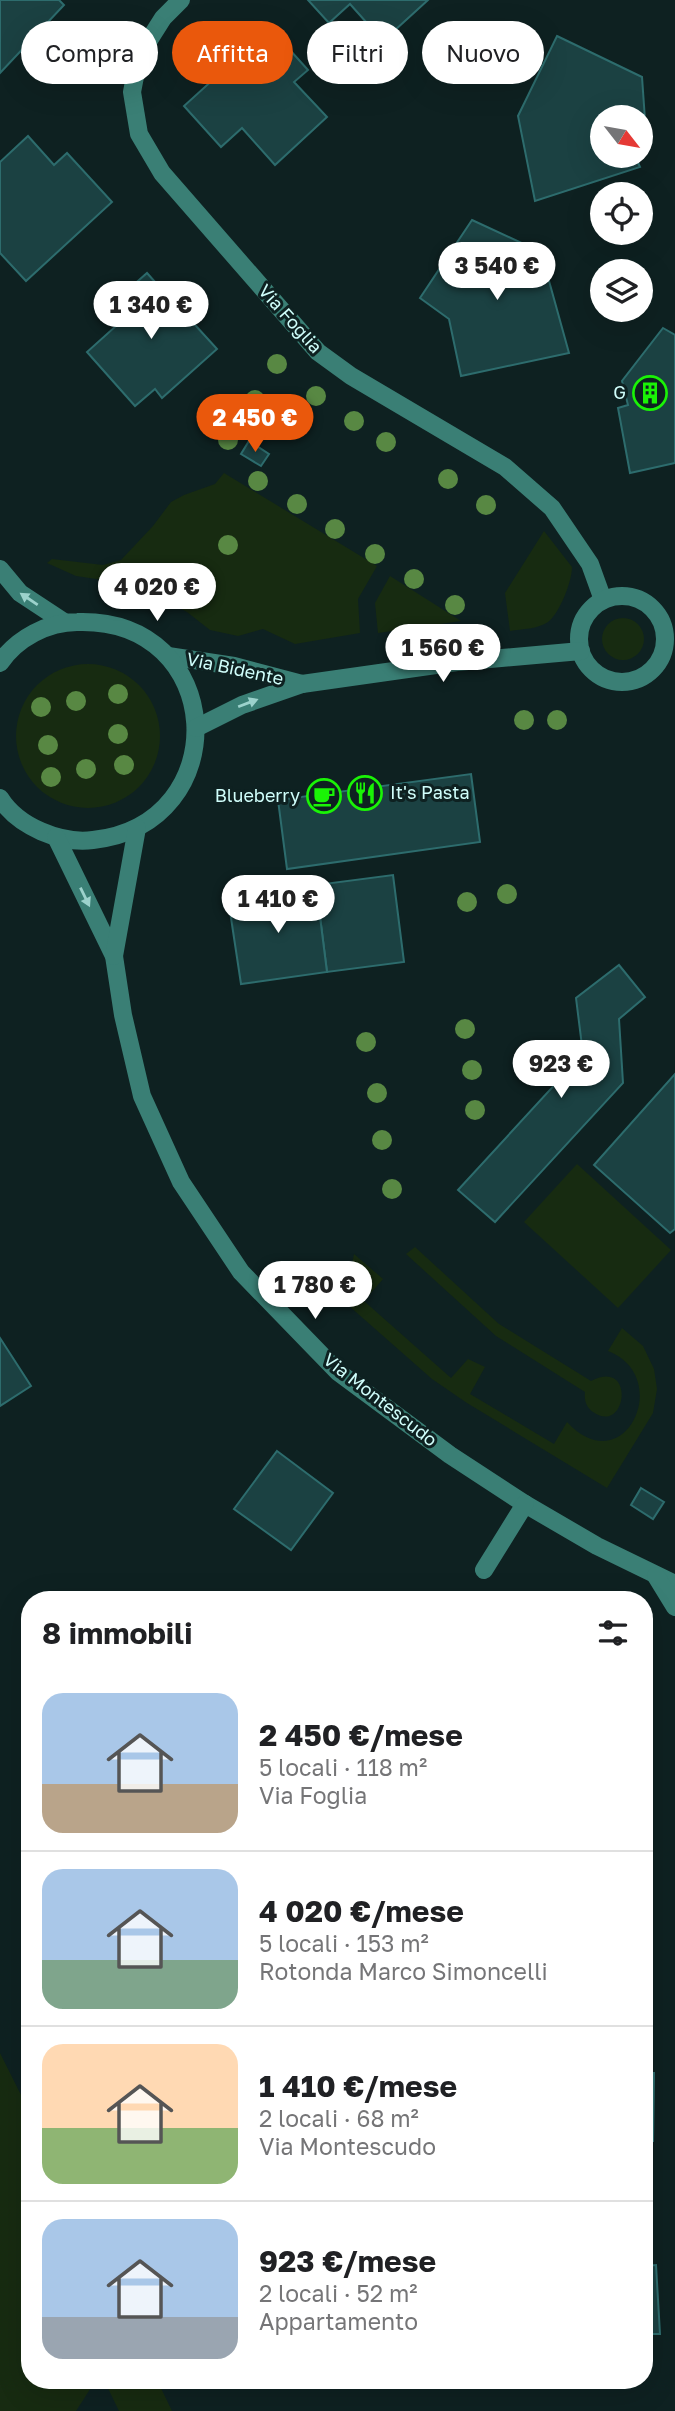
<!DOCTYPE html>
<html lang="it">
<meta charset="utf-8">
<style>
body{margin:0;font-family:"Golos Text",sans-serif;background:#f6f6f6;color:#202124;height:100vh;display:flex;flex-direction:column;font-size:26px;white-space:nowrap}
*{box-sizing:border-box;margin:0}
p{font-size:23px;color:#757577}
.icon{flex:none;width:38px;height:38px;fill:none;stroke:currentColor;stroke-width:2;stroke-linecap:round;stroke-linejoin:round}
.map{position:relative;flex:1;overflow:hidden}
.sheet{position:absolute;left:21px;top:1591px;width:632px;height:798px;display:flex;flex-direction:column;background:#fff;border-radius:28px;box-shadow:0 7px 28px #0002}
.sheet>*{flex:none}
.guide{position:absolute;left:21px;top:21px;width:634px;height:63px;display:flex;gap:14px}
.needle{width:46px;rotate:121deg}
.fabs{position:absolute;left:590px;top:105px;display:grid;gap:14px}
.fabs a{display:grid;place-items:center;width:63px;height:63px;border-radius:50%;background:#fff;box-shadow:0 7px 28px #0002;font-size:35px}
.price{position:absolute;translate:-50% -60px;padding:0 16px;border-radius:24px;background:#fff;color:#222;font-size:23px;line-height:46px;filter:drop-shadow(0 2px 4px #0008)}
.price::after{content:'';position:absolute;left:50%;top:42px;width:21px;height:16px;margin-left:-10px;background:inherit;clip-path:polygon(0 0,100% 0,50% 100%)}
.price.selected{background:#ea580c;color:#fff}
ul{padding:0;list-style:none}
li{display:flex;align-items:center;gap:21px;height:175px;padding:0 21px}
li+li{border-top:2px solid #e0e0e0}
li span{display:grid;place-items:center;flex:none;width:196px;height:140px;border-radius:21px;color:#555}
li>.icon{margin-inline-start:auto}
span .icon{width:84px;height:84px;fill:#fffc;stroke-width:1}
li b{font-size:30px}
h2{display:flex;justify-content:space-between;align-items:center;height:84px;padding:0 21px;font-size:30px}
.pill{padding:0 24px;border-radius:32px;background:#fff;box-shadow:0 7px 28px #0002;font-size:24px;line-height:63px}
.pill.selected{background:#ea580c;color:#fff}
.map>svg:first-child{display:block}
.green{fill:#172b11}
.building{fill:#1b4142;stroke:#2d6c6d;stroke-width:2}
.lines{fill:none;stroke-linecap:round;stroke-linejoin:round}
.minor{stroke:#3a7f75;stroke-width:18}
.tree{fill:#588843}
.oneway{fill:#9cd2cc}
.labels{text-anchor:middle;stroke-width:6;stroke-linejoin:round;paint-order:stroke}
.street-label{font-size:18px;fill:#d0fefb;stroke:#0e2121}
.poi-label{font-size:18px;fill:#d0fefb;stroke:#0e2121;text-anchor:end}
</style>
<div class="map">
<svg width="675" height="2411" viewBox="0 0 675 2411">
<rect width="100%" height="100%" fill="#0e2121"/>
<!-- green -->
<g class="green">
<polygon points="224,473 377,566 358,599 360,633 295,644 263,629 238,636 210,630 187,612 152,593 110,581 76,576 47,563 52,559 103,565 121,560 153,526 171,502 184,495 215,484"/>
<path d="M544,531L572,567C572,582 559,614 548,622C538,629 522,629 510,631L505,593Z"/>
<polygon points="390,576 461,621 378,633 375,603"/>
<circle cx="623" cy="639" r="21"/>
<circle cx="88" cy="736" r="72"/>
<polygon points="577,1164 671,1250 618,1308 524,1222"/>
<path d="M415,1247L499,1324L591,1381C636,1357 627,1436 593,1412C586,1407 584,1400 585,1392L496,1336L406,1254Z"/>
<path d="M354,1254L383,1279L364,1301L451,1378L468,1359L485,1367L470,1394L554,1444L567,1422C624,1484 675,1377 608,1351L622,1328L643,1346L654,1369L657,1389L653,1413L607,1488L467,1403L432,1379L323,1283L327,1268L350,1275Z"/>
<polygon points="0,2053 30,2113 30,2380 96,2380 76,2411 0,2411"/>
<polygon points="104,2380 157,2380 172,2411 119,2411"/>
</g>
<!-- building -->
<g class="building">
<polygon points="0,0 59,0 64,5 0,73"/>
<polygon points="308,0 428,0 383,41 350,4 329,23"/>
<polygon points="270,28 308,70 294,82 327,117 275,165 242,128 221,147 184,106"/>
<polygon points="557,36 642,77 646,134 640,135 640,117 602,117 602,156 635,156 640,167 535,201 518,116"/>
<polygon points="28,136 54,165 67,153 112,202 26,281 0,253 0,162"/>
<polygon points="472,220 541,252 569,353 461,376 449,319 420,298"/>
<polygon points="147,273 164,292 173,284 194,308 186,315 217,349 162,398 155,389 135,406 87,352 116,326 103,312"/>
<polygon points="663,328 675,335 675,463 630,473 618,408 628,405 622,381"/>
<polygon points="249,441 269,454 261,466 241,454"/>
<polygon points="471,774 480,842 287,869 278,800"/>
<polygon points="393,875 404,962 327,972 316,885"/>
<polygon points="316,885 327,972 241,984 228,898"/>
<polygon points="619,965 645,997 619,1019 623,1083 495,1222 458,1190 583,1054 576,998"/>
<polygon points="675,1074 675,1229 670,1233 594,1165"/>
<polygon points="0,1338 31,1386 0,1406"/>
<polygon points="277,1451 333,1493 291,1550 234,1509"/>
<polygon points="641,1488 664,1502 653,1519 631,1505"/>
<polygon points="644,2073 654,2073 653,2141 644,2142"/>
<polygon points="656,2265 660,2334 644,2334 644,2266"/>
</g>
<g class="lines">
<!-- minor -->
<g class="minor">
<polyline points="181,0 163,18 139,56 132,92 139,134 162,173 318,352 351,376 505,467 552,508 590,564 603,600"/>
<polyline points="0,569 20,593 64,622"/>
<circle cx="622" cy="639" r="43"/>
<polyline points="168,656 234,666 302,684"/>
<path d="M0,663C17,638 48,622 77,622C227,617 237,824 93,840C61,844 18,827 0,798"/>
<polyline points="196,728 242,705 302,684 457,662 581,651"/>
<polyline points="56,837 114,956 123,1015 142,1096 181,1182 241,1272 338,1372 450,1455 525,1504 597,1546 675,1584"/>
<polyline points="114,956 137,828"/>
<polyline points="484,1570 525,1504"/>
<polyline points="656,1576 675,1607"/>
</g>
</g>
<!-- trees -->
<g class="tree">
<circle cx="277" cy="364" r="10"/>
<circle cx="316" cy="396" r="10"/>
<circle cx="255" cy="400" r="10"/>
<circle cx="354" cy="421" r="10"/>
<circle cx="228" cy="440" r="10"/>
<circle cx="386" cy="442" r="10"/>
<circle cx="448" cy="479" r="10"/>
<circle cx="258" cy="481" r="10"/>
<circle cx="297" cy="504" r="10"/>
<circle cx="486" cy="505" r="10"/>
<circle cx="335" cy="529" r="10"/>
<circle cx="228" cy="545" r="10"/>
<circle cx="375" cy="554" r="10"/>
<circle cx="414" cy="579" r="10"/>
<circle cx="455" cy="605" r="10"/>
<circle cx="118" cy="694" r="10"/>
<circle cx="76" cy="701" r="10"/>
<circle cx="41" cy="707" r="10"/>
<circle cx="524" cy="720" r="10"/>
<circle cx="557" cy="720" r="10"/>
<circle cx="118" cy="734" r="10"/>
<circle cx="48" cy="745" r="10"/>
<circle cx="124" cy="765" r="10"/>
<circle cx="86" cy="769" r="10"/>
<circle cx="51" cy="777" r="10"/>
<circle cx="507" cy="894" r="10"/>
<circle cx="467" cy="902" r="10"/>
<circle cx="465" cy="1029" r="10"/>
<circle cx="366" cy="1042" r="10"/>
<circle cx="472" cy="1070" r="10"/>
<circle cx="377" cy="1093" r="10"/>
<circle cx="475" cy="1110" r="10"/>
<circle cx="382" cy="1140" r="10"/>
<circle cx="392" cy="1189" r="10"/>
</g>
<!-- one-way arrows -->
<defs><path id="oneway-solid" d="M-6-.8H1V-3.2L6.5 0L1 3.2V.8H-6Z" transform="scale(1.75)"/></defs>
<g class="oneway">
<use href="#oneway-solid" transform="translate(29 599) rotate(-146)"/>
<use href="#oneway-solid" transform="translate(248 703) rotate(-21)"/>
<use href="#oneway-solid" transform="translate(85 897) rotate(64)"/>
</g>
<!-- icons -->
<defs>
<g id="building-ring" transform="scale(1.75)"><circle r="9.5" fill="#0e2121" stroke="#1af306" stroke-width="1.5"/><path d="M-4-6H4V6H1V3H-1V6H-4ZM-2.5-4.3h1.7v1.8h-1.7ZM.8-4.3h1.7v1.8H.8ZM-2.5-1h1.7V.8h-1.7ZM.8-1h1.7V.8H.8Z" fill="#1af306"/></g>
<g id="restaurant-ring" transform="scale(1.75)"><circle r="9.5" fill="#0e2121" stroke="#1af306" stroke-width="1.5"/><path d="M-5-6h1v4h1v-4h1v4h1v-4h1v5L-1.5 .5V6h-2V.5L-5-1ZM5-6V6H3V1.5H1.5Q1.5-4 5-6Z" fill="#1af306"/></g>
<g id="cafe-ring" transform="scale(1.75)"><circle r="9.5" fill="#0e2121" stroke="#1af306" stroke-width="1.5"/><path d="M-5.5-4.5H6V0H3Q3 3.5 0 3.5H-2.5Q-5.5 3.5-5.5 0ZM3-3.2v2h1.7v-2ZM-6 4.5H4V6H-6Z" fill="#1af306"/></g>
</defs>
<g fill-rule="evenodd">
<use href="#building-ring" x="650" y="393"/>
<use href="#restaurant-ring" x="365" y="793"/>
<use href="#cafe-ring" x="324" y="796"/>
</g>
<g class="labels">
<!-- street labels -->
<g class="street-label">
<text transform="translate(290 319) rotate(48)" y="6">Via Foglia</text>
<text transform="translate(235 669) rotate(12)" y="6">Via Bidente</text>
<text transform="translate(380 1400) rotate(38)" y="6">Via Montescudo</text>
</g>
<!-- poi labels -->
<g class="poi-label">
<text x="626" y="399">G</text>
<text x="390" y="799" text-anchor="start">It's Pasta</text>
<text x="300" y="802">Blueberry</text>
</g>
</g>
</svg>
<div class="fabs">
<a><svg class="needle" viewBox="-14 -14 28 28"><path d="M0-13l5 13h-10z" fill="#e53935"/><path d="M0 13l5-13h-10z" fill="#757577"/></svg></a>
<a><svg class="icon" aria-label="locate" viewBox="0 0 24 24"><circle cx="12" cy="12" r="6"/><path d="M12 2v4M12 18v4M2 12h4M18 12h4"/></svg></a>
<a><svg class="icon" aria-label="layers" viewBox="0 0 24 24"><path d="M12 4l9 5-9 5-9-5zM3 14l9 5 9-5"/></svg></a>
</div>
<b class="price" style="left:497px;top:302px">3 540 €</b>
<b class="price" style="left:151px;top:341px">1 340 €</b>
<b class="price selected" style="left:255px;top:454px">2 450 €</b>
<b class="price" style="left:157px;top:623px">4 020 €</b>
<b class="price" style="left:443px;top:684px">1 560 €</b>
<b class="price" style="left:278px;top:935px">1 410 €</b>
<b class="price" style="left:561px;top:1100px">923 €</b>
<b class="price" style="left:315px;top:1321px">1 780 €</b>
<div class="guide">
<a class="pill">Compra</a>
<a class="pill selected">Affitta</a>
<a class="pill">Filtri</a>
<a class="pill">Nuovo</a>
</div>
<section class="sheet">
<h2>8 immobili<svg class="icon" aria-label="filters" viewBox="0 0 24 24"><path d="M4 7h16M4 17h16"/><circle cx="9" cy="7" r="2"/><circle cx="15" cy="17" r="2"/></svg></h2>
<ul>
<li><span style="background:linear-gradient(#a9c7e8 65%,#b9a48a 0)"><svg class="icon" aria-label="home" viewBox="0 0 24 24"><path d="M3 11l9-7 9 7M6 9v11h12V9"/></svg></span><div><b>2 450 €/mese</b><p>5 locali · 118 m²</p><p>Via Foglia</p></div></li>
<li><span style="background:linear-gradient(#a9c7e8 65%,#7fa58c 0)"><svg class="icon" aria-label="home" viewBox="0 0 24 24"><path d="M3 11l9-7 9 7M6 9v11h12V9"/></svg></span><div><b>4 020 €/mese</b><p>5 locali · 153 m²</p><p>Rotonda Marco Simoncelli</p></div></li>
<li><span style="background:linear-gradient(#ffd9b3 60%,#8fb573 0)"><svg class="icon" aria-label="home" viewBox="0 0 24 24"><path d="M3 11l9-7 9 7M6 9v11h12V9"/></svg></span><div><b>1 410 €/mese</b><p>2 locali · 68 m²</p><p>Via Montescudo</p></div></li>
<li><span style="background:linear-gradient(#a9c7e8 70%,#9aa5b1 0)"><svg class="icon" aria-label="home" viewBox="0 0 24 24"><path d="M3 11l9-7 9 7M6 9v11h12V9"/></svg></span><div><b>923 €/mese</b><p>2 locali · 52 m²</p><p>Appartamento</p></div></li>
</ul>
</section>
</div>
